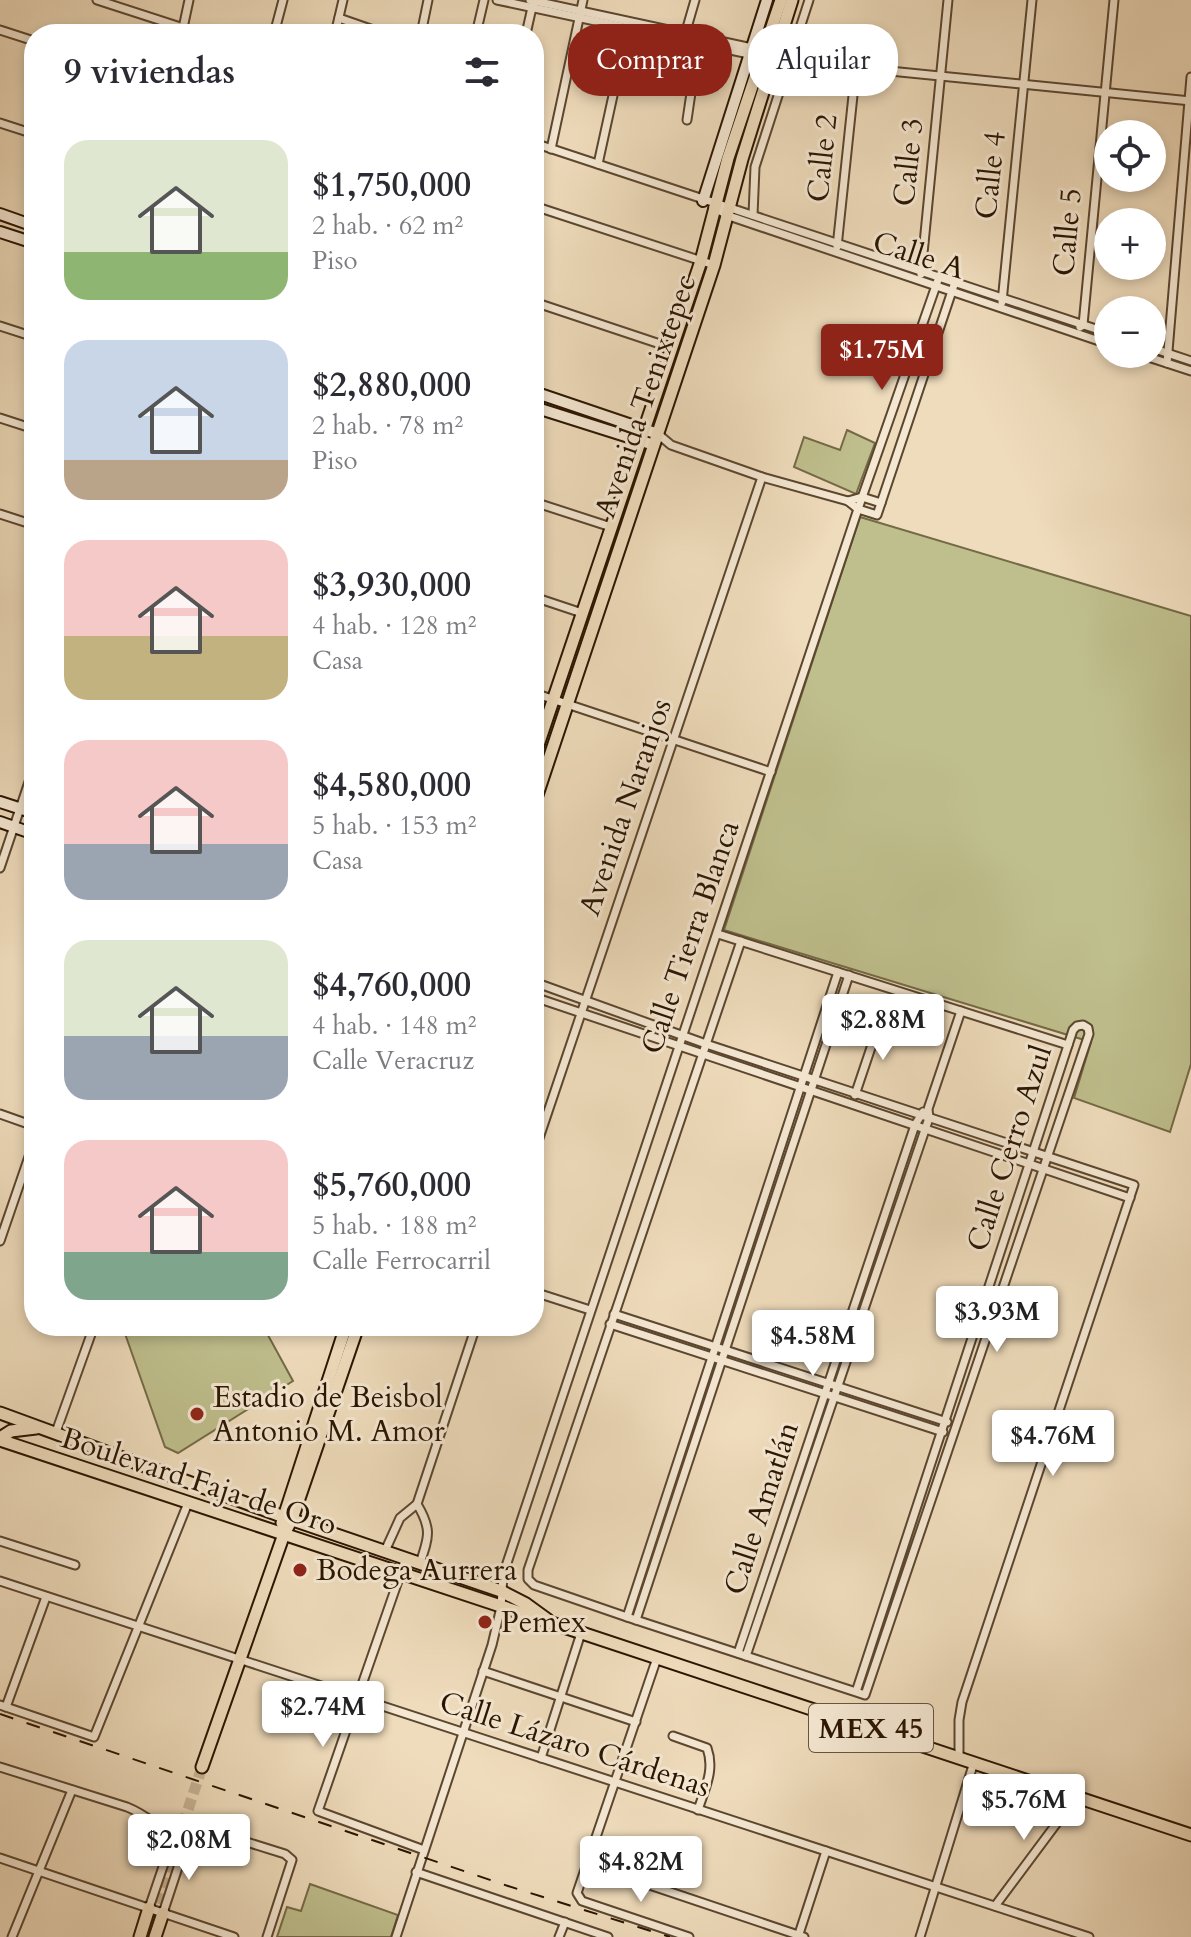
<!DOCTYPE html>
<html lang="es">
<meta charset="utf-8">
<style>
body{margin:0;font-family:Cardo,serif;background:#f7f7f7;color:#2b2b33;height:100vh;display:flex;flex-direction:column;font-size:30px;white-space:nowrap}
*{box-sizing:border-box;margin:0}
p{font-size:26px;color:#7c7c81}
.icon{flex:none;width:44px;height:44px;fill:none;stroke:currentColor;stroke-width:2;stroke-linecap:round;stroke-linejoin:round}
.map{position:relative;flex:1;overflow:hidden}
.panel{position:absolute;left:24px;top:24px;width:520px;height:1312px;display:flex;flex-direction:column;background:#fff;border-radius:32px;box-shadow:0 4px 12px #0003}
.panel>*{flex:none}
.guide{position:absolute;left:568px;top:24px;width:502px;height:72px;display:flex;gap:16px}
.buttons{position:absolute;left:1094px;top:120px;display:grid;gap:16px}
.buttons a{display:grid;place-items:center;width:72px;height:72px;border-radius:50%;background:#fff;box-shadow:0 4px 12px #0003;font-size:40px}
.price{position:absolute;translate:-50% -68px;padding:0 18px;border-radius:8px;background:#fff;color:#222;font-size:26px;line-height:52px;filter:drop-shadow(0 2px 4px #0008)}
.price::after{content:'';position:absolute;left:50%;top:48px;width:24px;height:18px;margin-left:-12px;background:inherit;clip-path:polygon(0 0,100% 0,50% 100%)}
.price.active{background:#8f2418;color:#fff}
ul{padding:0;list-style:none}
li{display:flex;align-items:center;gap:24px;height:200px;padding:0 40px}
li span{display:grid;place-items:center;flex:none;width:224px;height:160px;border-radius:24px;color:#555}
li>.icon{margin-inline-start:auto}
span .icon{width:96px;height:96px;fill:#fffc;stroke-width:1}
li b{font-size:34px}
h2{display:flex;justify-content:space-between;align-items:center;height:96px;padding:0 40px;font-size:34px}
.chip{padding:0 28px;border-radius:32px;background:#fff;box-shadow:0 4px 12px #0003;font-size:28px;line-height:72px}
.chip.active{background:#8f2418;color:#fff}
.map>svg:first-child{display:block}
.green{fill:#bfbf8d;stroke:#746a46;stroke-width:2}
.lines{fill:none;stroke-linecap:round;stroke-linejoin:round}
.primary-tunnel{stroke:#c8b496;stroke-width:11;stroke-dasharray:11 5.5;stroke-linecap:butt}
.street-casing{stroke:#5b462f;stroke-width:11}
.secondary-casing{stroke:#2a1400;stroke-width:14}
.primary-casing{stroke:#2a1400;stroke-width:15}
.street{stroke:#f5e8d3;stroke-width:7}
.secondary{stroke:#f5e8d3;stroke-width:10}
.primary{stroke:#efdcbc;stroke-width:11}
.rail{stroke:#2a1400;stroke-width:2;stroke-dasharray:14 14;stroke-linecap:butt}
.poi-dot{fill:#8f2418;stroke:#f5e8d3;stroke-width:3}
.labels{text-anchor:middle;stroke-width:6;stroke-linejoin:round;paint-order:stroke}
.shield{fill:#f5e8d3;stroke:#67543f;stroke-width:2}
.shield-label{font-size:28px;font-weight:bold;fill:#2a1400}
.street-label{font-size:30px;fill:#2a1400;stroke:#f5e8d3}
.poi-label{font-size:30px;fill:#2a1400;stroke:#f5e8d3;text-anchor:start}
</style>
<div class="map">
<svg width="1191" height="1937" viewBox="0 0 1191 1937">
<rect width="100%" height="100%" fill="#efdcbc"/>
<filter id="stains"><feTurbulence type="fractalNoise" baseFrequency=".0025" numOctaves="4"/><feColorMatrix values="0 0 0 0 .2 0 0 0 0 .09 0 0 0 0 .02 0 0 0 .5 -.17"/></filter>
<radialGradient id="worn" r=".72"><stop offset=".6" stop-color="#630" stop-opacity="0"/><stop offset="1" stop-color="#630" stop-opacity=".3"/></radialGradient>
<!-- green -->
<g class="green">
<polygon points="847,430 875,443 856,494 794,467 804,437 840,450"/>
<polygon points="860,517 1191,616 1191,1064 1170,1132 1074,1098 1091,1042 724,930"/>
<polygon points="126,1326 263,1326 293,1381 178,1453 165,1447 123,1328"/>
<polygon points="310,1884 398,1915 391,1937 277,1937 287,1907 301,1911"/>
</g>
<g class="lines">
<!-- primary-tunnel -->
<polyline class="primary-tunnel" points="152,1919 202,1767"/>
<!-- street casing -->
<g class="street-casing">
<g id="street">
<polyline points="97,0 202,34"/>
<polyline points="497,0 749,54"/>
<polyline points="530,0 752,48"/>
<polyline points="339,18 385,34"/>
<polyline points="183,28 189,0"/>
<polyline points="0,30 34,41"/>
<polyline points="274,34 283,0"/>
<polyline points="335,34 343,0"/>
<polyline points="421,34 428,0"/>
<polyline points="476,34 484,0"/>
<polyline points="526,34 533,3"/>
<polyline points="684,38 695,0"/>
<polyline points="789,61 1191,101"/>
<polyline points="687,120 699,39"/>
<polyline points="0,123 34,134"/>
<polyline points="534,143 1108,333"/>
<polyline points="551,149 583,0"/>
<polyline points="598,164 628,27"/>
<polyline points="534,206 714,265"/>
<polyline points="713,207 729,216 1108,344"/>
<polyline points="753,215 755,167 809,0"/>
<polyline points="837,247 856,67"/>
<polyline points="921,274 948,0"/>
<polyline points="534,302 672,348"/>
<polyline points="1002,302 1032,0"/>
<polyline points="0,326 34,337"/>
<polyline points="1080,327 1083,325 1114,0"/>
<polyline points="1152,348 1191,361"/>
<polyline points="1139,354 1191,371"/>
<polyline points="1167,363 1191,77"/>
<polyline points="0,418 34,429"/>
<polyline points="658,434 671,445 762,477 848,501 858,509 877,515 955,282"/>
<polyline points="848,501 862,497 881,503"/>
<polyline points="534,502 611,527"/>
<polyline points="0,514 34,525"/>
<polyline points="534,597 582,613"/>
<polyline points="534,693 771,772"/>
<polyline points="0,868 34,767"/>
<polyline points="718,934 1068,1045"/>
<polyline points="741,941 528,1570 528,1579 534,1585 627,1617 636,1620 856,1692 865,1695 1089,1034 1088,1028 1083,1025 1077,1026 1073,1030 856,1692"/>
<polyline points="534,982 706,1044 1134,1185 962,1702 959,1720 959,1757"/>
<polyline points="534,997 1130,1198"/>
<polyline points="855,1095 884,1009"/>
<polyline points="0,1114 34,1126"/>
<polyline points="534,1153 762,477"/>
<polyline points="0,1241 34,1142"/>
<polyline points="534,1292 590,1310"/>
<polyline points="614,1314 947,1422"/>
<polyline points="610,1324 943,1432"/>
<polyline points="56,1432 94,1326"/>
<path d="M417,1504C432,1529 429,1537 420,1563"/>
<polyline points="0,1541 75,1565"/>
<polyline points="385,1551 400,1518 417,1504 476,1326"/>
<polyline points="406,1558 318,1811 424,1850"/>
<polyline points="0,1581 1089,1937"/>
<polyline points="627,1617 838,972"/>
<polyline points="636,1620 849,975"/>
<polyline points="738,1653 915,1125 923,1112"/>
<polyline points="746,1656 929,1118 928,1109 961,1011"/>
<polyline points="657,1658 577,1893 582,1901 689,1937"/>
<polyline points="483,1671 636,1722"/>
<polyline points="0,1705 94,1737 188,1503"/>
<polyline points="6,1707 46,1597"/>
<path d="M673,1736L707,1748C715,1770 705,1788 698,1810"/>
<polyline points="541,1758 581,1633"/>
<path d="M0,1767L127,1807C150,1816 165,1834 187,1841"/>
<polyline points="0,1858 234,1937"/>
<polyline points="587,1864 804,1937"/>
<polyline points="416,1872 608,1937"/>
<polyline points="995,1906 1077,1796"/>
<polyline points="149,1908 173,1837"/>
<polyline points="163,1913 192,1825 285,1854 292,1860 267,1937"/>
<polyline points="12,1937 72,1790"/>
<polyline points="396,1937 492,1645 501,1607 503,1575 858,509 939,277"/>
<polyline points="559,1937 565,1922"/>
<polyline points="798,1937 826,1851"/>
<polyline points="920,1937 974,1762"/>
</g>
</g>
<!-- secondary casing -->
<g class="secondary-casing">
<g id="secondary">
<polyline points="703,201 767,0"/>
<polyline points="0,214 34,226"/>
<polyline points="0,232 34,243"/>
<polyline points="534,392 658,434"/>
<polyline points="534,407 654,445"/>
<polyline points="0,802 34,813"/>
<polyline points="0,822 34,834"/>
</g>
</g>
<!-- primary casing -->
<g class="primary-casing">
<g id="primary">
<polyline points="534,757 701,261 728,158 781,0"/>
<polyline points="534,804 714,265 742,159 792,0"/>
<polyline points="0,1413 284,1517 501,1591 526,1604 548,1620"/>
<polyline points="0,1438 11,1431 36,1428"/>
<polyline points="0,1440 1191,1835"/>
<polyline points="282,1523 346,1326"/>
<polyline points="202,1767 284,1534 292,1519 358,1326"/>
<polyline points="140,1937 149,1908"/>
<polyline points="155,1937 163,1913"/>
</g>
</g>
<!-- street -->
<use href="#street" class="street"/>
<!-- secondary -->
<use href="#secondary" class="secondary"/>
<!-- primary -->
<use href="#primary" class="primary"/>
<!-- rail -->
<polyline class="rail" points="0,1714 508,1886 670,1937"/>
</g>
<!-- markers -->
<g class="poi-dot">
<circle cx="197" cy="1414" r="8"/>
<circle cx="300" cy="1570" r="8"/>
<circle cx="485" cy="1622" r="8"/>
</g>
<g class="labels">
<!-- shield labels -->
<rect class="shield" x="809" y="1704" width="124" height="48" rx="6"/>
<g class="shield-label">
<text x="871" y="1738">MEX 45</text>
</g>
<!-- street labels -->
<g class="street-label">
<text transform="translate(822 158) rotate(-84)" y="10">Calle 2</text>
<text transform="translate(908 162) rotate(-84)" y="10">Calle 3</text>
<text transform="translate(990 175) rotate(-84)" y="10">Calle 4</text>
<text transform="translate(1067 232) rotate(-85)" y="10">Calle 5</text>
<text transform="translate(919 255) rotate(18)" y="10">Calle A</text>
<text transform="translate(645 396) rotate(-71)" y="10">Avenida Tenixtepec</text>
<text transform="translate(625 807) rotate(-71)" y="10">Avenida Naranjos</text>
<text transform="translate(690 937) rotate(-71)" y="10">Calle Tierra Blanca</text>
<text transform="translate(1009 1148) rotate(-72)" y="10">Calle Cerro Azul</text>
<text transform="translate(199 1481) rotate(18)" y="10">Boulevard Faja de Oro</text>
<text transform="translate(761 1508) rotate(-72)" y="10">Calle Amatlán</text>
<text transform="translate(575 1744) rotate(18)" y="10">Calle Lázaro Cárdenas</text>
</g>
<!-- poi labels -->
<g class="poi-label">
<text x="213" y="1407">Estadio de Beisbol<tspan x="213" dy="34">Antonio M. Amor</tspan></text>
<text x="316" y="1580">Bodega Aurrera</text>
<text x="501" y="1632">Pemex</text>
</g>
</g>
<rect width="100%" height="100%" filter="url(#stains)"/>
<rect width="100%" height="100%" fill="url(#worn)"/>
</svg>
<div class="buttons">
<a><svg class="icon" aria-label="locate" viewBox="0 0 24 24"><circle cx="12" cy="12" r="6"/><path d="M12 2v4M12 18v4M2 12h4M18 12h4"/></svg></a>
<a>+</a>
<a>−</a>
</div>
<b class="price active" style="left:882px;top:392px">$1.75M</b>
<b class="price" style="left:883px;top:1062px">$2.88M</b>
<b class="price" style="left:997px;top:1354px">$3.93M</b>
<b class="price" style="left:813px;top:1378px">$4.58M</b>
<b class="price" style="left:1053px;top:1478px">$4.76M</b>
<b class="price" style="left:323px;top:1749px">$2.74M</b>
<b class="price" style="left:1024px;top:1842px">$5.76M</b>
<b class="price" style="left:189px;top:1882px">$2.08M</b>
<b class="price" style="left:641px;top:1904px">$4.82M</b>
<div class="guide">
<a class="chip active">Comprar</a>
<a class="chip">Alquilar</a>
</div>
<section class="panel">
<h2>9 viviendas<svg class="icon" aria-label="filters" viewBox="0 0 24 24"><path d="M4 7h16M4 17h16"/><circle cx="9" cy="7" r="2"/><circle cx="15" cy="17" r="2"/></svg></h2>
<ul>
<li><span style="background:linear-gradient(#dfe7d0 70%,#8fb573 0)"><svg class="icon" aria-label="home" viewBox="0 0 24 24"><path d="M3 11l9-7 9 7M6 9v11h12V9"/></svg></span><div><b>$1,750,000</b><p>2 hab. · 62 m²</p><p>Piso</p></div></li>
<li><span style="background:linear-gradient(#c9d6e8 75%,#b9a48a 0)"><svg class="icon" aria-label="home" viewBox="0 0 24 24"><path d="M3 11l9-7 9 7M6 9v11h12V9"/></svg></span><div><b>$2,880,000</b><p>2 hab. · 78 m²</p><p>Piso</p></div></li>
<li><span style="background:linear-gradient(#f6c9c9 60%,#c2b280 0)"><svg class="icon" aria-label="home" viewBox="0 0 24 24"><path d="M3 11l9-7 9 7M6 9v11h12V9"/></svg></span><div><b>$3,930,000</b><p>4 hab. · 128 m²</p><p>Casa</p></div></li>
<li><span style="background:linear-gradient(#f6c9c9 65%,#9aa5b1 0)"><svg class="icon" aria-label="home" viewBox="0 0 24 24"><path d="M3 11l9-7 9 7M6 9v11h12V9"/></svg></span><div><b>$4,580,000</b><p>5 hab. · 153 m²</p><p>Casa</p></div></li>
<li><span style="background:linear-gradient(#dfe7d0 60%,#9aa5b1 0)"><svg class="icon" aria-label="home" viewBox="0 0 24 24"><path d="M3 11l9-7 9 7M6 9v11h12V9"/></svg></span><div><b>$4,760,000</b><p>4 hab. · 148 m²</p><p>Calle Veracruz</p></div></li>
<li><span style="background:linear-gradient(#f6c9c9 70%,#7fa58c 0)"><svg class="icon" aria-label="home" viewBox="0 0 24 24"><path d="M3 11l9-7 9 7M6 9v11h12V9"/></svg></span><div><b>$5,760,000</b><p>5 hab. · 188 m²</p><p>Calle Ferrocarril</p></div></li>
</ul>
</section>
</div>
